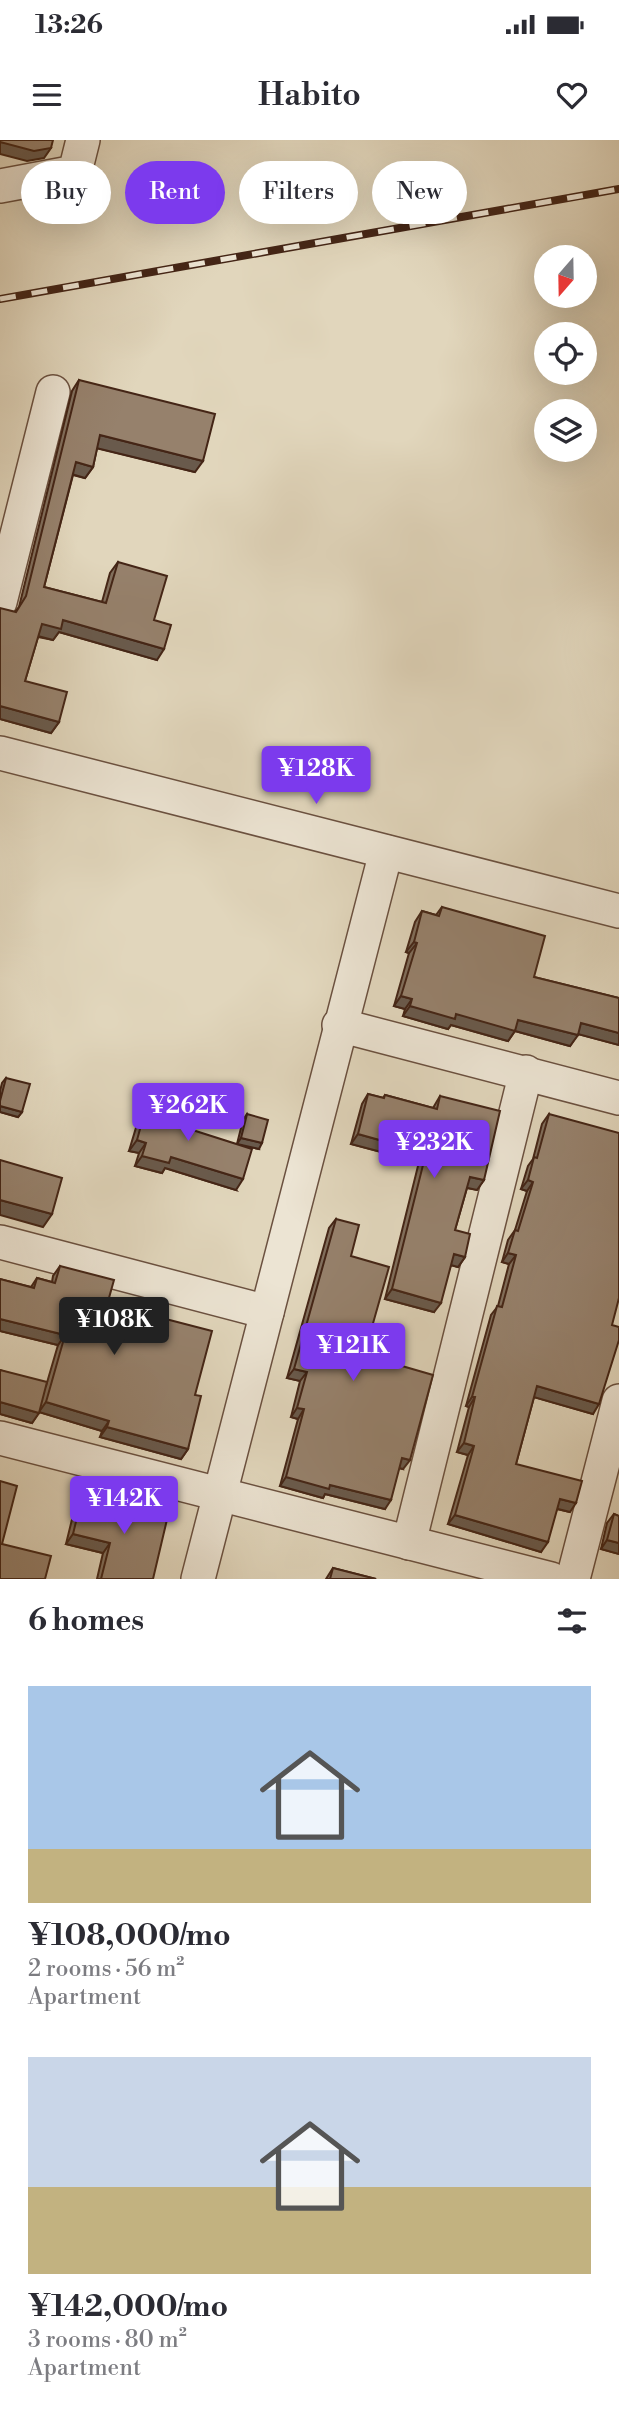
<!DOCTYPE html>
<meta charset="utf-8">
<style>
body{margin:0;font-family:"Libre Bodoni",serif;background:#f2f2f3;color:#2b2b33;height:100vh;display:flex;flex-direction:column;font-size:26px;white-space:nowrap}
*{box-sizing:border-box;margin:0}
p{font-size:23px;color:#7c7c81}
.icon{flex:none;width:38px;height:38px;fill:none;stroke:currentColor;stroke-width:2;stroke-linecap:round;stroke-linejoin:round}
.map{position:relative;height:1439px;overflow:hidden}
.drawer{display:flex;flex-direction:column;background:#fff;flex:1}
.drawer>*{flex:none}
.top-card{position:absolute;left:21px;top:21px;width:578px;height:63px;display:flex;gap:14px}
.needle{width:46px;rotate:200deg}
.buttons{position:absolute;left:534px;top:105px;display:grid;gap:14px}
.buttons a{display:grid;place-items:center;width:63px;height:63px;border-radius:50%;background:#fff;box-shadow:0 7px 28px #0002;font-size:35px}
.price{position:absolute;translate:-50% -60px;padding:0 16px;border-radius:7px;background:#7c3aed;color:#fff;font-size:23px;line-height:46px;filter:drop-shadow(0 2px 4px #0008)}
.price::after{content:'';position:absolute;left:50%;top:42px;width:21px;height:16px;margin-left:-10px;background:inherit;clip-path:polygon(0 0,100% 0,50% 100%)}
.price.active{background:#222;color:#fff}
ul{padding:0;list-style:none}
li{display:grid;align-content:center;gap:14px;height:371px;padding:0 28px}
li span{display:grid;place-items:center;height:217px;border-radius:0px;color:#555}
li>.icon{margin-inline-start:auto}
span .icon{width:126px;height:126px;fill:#fffc;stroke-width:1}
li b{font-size:30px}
h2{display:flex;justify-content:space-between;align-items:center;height:84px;padding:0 28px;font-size:30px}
.tag{padding:0 24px;border-radius:32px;background:#fff;box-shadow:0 7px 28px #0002;font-size:24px;line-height:63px}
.tag.active{background:#7c3aed;color:#fff}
.status{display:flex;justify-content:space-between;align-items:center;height:49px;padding:0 35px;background:#fff;direction:ltr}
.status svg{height:19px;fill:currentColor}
header{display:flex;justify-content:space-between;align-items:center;height:91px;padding:0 28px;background:#fff;font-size:32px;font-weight:600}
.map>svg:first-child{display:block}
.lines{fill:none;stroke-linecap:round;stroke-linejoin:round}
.minor-casing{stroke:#6b5140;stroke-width:36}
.minor{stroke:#ece4d3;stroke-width:33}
.rail-casing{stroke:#442516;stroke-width:8}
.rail{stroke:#ece4d3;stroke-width:5;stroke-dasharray:16;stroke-linecap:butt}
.wall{fill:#816f5d;stroke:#442516;stroke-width:2}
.shaded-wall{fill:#695a4c;stroke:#442516;stroke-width:2}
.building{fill:#96816c;stroke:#442516;stroke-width:2}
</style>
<div class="status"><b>13:26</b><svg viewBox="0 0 49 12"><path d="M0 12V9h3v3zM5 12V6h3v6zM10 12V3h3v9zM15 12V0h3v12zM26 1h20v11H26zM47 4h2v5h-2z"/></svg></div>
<header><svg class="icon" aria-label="menu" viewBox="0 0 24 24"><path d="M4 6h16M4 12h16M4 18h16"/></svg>Habito<svg class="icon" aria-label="heart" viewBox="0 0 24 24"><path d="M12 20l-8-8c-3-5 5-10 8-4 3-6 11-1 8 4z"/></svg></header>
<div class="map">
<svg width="619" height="1439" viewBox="0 0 619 1439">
<rect width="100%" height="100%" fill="#e1d6bc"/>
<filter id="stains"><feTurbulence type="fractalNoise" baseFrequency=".00286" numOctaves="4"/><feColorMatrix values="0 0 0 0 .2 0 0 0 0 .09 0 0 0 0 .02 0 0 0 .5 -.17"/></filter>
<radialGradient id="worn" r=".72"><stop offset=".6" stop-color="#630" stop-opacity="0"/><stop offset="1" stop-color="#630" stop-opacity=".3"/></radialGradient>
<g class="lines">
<!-- minor casing -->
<g class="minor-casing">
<g id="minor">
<polyline points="0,46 75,32 83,0"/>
<polyline points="0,462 53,252"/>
<polyline points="0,613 619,771"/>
<polyline points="339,885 619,958"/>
<polyline points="0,1102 267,1172"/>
<polyline points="0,1298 551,1439"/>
<polyline points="409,1403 526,932"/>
<polyline points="198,1439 386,712"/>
<polyline points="573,1439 619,1261"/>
</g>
</g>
<!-- minor -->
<use href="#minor" class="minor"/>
<!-- rail casing -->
<g class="rail-casing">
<polyline id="rail" points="0,159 619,49"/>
</g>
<!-- rail -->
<use href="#rail" class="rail"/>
</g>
<!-- wall -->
<g class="wall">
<polygon points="79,240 195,332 97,308 93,327 85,338 73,335 44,447 102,462 110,433 118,422 154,480 157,520 59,492 53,500 38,497 25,541 59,582 51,593 0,579 15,472 19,467 72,251"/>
<polygon points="442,767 534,837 619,858 619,905 578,894 570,906 515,891 508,901 451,885 448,889 403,876 405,869 394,866 409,813 406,812 415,782 422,771 436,775"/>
<polygon points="6,938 22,972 18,977 0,972 0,951 2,943"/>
<polygon points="368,954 383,958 385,955 433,968 440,956 484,1040 477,1050 467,1048 455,1090 465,1117 458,1127 451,1125 434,1172 385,1159 419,1022 351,1004 362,964"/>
<polygon points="148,960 180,986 236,1050 165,1028 162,1033 135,1026 139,1013 129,1011 141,971"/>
<polygon points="247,974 259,1009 237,1004 243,980"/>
<polygon points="549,974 612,1185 593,1274 534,1257 516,1324 570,1372 557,1369 541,1412 448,1384 468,1315 457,1312 469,1267 466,1266 491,1175 498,1166 509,1124 502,1122 508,1100 515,1090 527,1051 521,1049 528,1026 533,1019 542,984"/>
<polygon points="336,1079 351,1116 364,1215 403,1329 399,1328 385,1369 325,1354 323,1358 280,1346 298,1279 291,1277 300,1241 287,1238 329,1088"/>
<polygon points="60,1126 105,1172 153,1185 158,1177 195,1255 188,1309 181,1319 100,1297 102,1291 39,1272 32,1283 0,1274 0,1230 46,1246 58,1205 0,1191 0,1139 31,1147 37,1138 52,1142 53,1136"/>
<polygon points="82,1357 129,1367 133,1362 153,1439 97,1439 103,1413 66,1404 75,1367"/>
<polygon points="614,1374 619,1376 619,1414 601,1409 607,1383"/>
<polygon points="333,1428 376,1439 326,1439"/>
</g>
<!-- shaded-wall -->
<g class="shaded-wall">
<polygon points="0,2 51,8 44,18 27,21 0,14"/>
<polygon points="100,295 203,321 195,332 92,307"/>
<polygon points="76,322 93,327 85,338 68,333"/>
<polygon points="63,480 164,509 157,520 59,492 53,500 34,495 42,484"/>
<polygon points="0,566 59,582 51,593 0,579"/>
<polygon points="414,802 417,803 409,813 406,812"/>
<polygon points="401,856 412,859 405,869 394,866"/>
<polygon points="410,866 456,874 518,880 578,895 570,906 515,891 508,901 451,885 448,889 403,876"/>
<polygon points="581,883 619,893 619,905 574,893"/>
<polygon points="0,966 22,972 18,977 0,972"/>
<polygon points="358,994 426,1013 419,1022 351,1004"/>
<polygon points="241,998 262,1003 259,1009 237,1004"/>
<polygon points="137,1000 146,1003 139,1013 129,1011"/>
<polygon points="142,1016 171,1017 243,1039 236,1050 165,1028 162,1033 135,1026"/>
<polygon points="470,1037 484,1040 477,1050 463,1047"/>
<polygon points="528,1040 533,1042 527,1051 521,1049"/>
<polygon points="0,1060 52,1074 43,1087 0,1075"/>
<polygon points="508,1113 516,1115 509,1124 502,1122"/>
<polygon points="454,1114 465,1117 458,1127 447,1124"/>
<polygon points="392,1149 441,1163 434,1172 385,1159"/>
<polygon points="0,1179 65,1195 58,1205 0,1191"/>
<polygon points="294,1229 307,1232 300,1241 287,1238"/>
<polygon points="537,1246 599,1264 593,1274 530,1256"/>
<polygon points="472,1257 475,1257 469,1267 466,1266"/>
<polygon points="0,1262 39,1273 32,1283 0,1274"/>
<polygon points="46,1262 109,1281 102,1291 39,1272"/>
<polygon points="297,1268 304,1269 298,1279 291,1277"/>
<polygon points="107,1287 188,1309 181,1319 100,1297"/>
<polygon points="464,1303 474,1306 468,1315 457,1312"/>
<polygon points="402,1318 410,1320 403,1329 395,1327"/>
<polygon points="286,1337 330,1345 391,1360 385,1369 325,1354 323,1358 280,1346"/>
<polygon points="560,1359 576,1363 570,1372 554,1368"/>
<polygon points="455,1375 548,1402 541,1412 448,1384"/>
<polygon points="73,1394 110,1403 103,1413 66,1404"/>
<polygon points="607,1400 619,1403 619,1414 601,1409"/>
</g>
<!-- building -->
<g class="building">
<polygon points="0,0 53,0 51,8 34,11 0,2"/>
<polygon points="79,240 215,274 203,321 100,295 93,327 76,322 44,447 106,463 118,422 167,436 154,480 171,485 164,509 63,480 61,489 42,484 25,541 67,552 59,582 0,566 0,468 16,472 26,456"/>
<polygon points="442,767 545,796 534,837 619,858 619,893 581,883 578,895 518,880 515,891 456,874 455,879 410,866 412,859 401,856 417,803 414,802 422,771 439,776"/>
<polygon points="6,938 30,944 22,972 0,966 0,961"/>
<polygon points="368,954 384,958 385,955 437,969 440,956 500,971 484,1040 470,1037 455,1090 470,1094 465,1117 454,1114 441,1163 392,1149 426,1013 358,994"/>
<polygon points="148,960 184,970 180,986 252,1009 243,1039 171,1017 169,1023 142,1016 146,1003 137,1000"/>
<polygon points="247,974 268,980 262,1003 241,998"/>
<polygon points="549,974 619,993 619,1158 612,1185 619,1187 619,1200 599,1264 537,1246 516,1324 582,1341 576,1363 560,1359 548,1402 455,1375 474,1306 464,1303 475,1257 472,1257 497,1166 502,1167 516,1115 508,1113 515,1090 518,1091 533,1042 528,1040 534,1017 537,1018"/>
<polygon points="0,1020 62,1038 52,1074 0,1060"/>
<polygon points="336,1079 359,1085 351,1116 389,1127 364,1215 433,1235 410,1320 402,1318 391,1360 330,1345 329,1349 286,1337 304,1269 297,1268 307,1232 294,1229"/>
<polygon points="60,1126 114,1140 105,1172 156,1186 158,1177 212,1191 195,1255 201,1256 188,1309 107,1287 109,1281 46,1262 65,1195 0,1179 0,1139 34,1148 37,1138 55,1143"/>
<polygon points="0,1230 47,1242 39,1273 0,1262"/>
<polygon points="0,1341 17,1346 2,1404 51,1416 45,1439 0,1439"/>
<polygon points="82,1357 131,1368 133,1362 169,1371 153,1439 101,1439 110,1403 73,1394"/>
<polygon points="614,1374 619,1376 619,1403 607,1400"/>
<polygon points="333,1428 376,1439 330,1439"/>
</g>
<rect width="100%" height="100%" filter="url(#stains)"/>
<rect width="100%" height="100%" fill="url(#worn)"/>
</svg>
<div class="buttons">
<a><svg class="needle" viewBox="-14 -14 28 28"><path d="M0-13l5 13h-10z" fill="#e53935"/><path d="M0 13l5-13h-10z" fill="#7c7c81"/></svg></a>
<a><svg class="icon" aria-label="locate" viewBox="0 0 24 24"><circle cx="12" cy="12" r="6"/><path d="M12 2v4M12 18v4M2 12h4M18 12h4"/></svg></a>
<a><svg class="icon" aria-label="layers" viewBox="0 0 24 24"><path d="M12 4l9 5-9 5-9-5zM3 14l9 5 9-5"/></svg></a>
</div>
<b class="price" style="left:316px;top:666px">¥128K</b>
<b class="price" style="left:188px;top:1003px">¥262K</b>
<b class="price" style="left:434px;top:1040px">¥232K</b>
<b class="price active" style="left:114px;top:1217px">¥108K</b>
<b class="price" style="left:353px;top:1243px">¥121K</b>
<b class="price" style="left:124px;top:1396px">¥142K</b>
<div class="top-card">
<a class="tag">Buy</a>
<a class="tag active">Rent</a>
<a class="tag">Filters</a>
<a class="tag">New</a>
</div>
</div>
<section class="drawer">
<h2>6 homes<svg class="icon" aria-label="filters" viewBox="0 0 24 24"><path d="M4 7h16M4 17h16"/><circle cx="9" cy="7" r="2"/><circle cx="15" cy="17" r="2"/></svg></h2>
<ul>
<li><span style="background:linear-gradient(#a9c7e8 75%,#c2b280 0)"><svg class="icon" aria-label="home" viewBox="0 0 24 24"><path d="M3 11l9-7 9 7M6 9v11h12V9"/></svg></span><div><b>¥108,000/mo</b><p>2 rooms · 56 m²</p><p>Apartment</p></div></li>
<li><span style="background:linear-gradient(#c9d6e8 60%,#c2b280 0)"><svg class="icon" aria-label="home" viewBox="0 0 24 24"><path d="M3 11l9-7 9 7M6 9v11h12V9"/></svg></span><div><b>¥142,000/mo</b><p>3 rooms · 80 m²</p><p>Apartment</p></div></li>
</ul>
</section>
